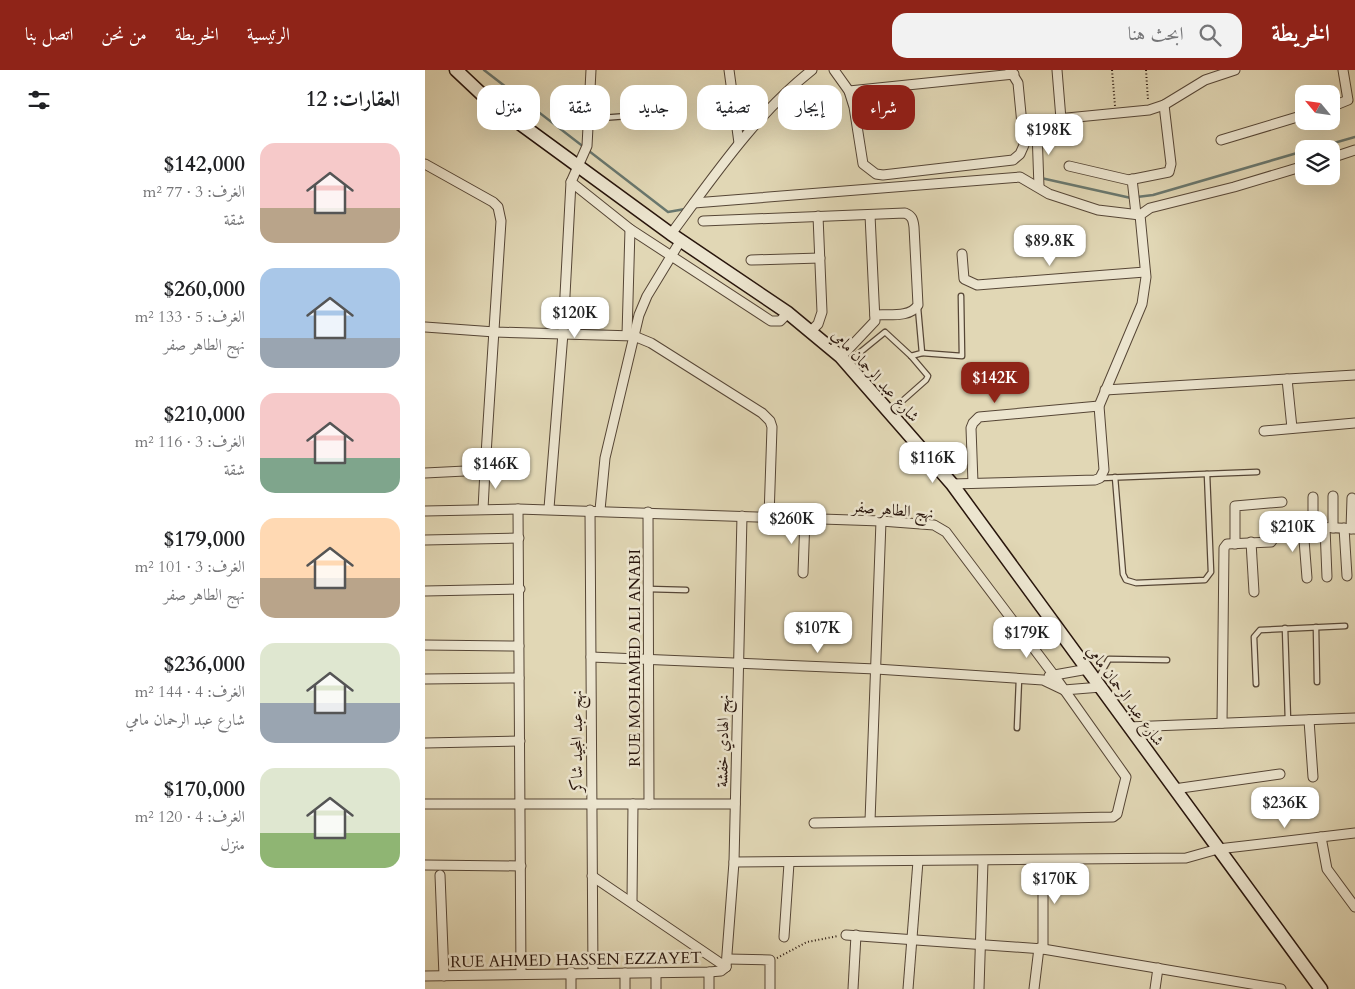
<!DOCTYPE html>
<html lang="ar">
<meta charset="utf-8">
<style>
body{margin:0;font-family:Cardo,Amiri,serif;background:#f2f2f2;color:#202124;direction:rtl;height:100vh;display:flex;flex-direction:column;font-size:19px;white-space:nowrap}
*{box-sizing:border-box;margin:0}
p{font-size:16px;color:#757577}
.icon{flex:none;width:28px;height:28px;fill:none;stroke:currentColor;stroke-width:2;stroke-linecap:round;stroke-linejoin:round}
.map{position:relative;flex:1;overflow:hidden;direction:ltr}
.panel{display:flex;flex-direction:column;background:#fff;width:425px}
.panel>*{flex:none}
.top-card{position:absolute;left:15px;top:15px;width:475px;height:45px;direction:rtl;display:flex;gap:10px}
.needle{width:32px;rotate:299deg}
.buttons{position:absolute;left:870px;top:15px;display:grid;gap:10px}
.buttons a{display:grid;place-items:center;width:45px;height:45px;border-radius:10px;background:#fff;box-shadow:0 5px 20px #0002;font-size:25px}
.price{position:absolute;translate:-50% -42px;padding:0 11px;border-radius:10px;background:#fff;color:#222;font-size:16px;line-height:32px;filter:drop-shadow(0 1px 2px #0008)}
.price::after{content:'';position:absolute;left:50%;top:30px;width:15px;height:11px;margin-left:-8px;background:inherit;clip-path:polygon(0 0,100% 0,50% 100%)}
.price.active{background:#8f2418;color:#fff}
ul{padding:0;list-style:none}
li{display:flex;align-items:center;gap:15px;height:125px;padding:0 25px}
li span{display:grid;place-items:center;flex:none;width:140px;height:100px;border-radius:15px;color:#555}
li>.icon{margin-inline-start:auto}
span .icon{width:60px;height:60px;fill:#fffc;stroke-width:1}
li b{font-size:21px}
h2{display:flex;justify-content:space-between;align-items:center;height:60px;padding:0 25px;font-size:21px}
.pill{padding:0 18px;border-radius:15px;background:#fff;box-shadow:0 5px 20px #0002;font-size:18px;line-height:45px}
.pill.active{background:#8f2418;color:#fff}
header{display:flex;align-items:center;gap:30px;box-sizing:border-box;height:70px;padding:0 25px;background:#8f2418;color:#fff}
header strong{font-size:24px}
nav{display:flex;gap:28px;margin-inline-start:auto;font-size:18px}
.search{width:350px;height:45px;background:#f2f2f2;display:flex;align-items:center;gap:12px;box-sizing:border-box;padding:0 18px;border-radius:15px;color:#757577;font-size:19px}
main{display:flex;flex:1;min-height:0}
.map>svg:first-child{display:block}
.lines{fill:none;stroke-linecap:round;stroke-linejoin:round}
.stream{stroke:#69776e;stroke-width:2.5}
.lane-casing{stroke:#564636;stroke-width:7}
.street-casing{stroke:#564636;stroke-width:11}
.secondary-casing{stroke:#28150c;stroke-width:15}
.path{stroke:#28150c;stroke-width:2;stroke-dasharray:1 2.5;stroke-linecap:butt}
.lane{stroke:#ece5cf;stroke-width:4.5}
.street{stroke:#ece5cf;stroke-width:9}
.secondary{stroke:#ece5cf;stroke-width:12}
.labels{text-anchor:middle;stroke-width:5;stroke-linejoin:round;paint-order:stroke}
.street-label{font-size:16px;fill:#28150c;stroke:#ece5cf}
</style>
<header>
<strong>الخريطة</strong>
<div class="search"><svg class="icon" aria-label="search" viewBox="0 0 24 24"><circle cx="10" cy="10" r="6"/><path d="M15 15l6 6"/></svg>ابحث هنا</div>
<nav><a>الرئيسية</a><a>الخريطة</a><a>من نحن</a><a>اتصل بنا</a></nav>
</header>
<main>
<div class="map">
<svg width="930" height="919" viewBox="0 0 930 919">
<rect width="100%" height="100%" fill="#e1d7b5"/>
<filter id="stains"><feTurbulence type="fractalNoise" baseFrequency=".004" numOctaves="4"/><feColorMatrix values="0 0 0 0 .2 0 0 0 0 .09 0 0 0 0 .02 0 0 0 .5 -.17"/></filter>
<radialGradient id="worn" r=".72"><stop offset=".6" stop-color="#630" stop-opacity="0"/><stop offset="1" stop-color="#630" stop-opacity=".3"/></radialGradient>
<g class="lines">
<!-- stream -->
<g class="stream">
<polyline points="59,0 243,142 260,139"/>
<polyline points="888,79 930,67"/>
<polyline points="616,108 706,128"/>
<polyline points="712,127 728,125 879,81"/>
</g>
<!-- lane casing -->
<g class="lane-casing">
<g id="lane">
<polyline points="163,49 229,44"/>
<polyline points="497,283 537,286 536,226"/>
<polyline points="486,286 497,283 493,238"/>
<polyline points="422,293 460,262 486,286 503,306 501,310 466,341"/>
<polyline points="690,407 698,504 701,510 711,513 780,510 786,502 782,404"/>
<polyline points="676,408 832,402"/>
<polyline points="223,519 261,520"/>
<polyline points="891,557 892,612"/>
<polyline points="860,558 863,651"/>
<polyline points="672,610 684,589 742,590"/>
<polyline points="831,614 829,567 835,560 920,556"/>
<polyline points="592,658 594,609"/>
</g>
</g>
<!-- street casing -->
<g class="street-casing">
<g id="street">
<polyline points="304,0 314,73"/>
<polyline points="409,0 424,21 429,37 438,94 451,104 458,105 588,90 595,84 599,75 593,13 585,0"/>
<polyline points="632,0 636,49"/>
<polyline points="424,21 589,4"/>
<polyline points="906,37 923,30 918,0"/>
<polyline points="796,70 879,45"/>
<polyline points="906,88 930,80"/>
<polyline points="0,94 68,132 73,137 76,151 60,400 0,403"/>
<polyline points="644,96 704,110 744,102 746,94 739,35"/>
<polyline points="707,109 711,144"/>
<polyline points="146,112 205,159 346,251 355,251 363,243"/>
<polyline points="614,117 612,61 615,54 642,48 724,40 739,35 780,10 810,0"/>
<polyline points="269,133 595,107 624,124 673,140 715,145"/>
<path d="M278,151L480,143C487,146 488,149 489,157L493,235C485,248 464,244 450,245"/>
<path d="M246,164C289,106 330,45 387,0"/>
<polyline points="537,184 539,209 552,215 720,202"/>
<polyline points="326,190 395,188"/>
<polyline points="0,257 70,262 209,266 226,273 337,343 345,351 347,357 344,447"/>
<polyline points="386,261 393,254 397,242 393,146"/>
<polyline points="202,265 205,159"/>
<polyline points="416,287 450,251 445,145"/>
<polyline points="862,309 867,358"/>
<polyline points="680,320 930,305"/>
<polyline points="839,361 930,353"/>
<polyline points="548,413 546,358 548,353 554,347 674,336"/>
<polyline points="527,414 670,410 675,408 679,400 674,336 717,234 721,207 715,145 725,138 809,117 879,96"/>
<polyline points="908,426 908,458"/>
<polyline points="888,427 888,457"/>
<polyline points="124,438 138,263 146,112 162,76 166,0"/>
<polyline points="58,439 60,400"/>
<polyline points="165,440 168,903"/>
<polyline points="175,440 180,388 214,245 222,226 256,170"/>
<polyline points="0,441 93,439"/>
<polyline points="223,442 224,734"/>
<polyline points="878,457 882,508"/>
<polyline points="900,458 902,507"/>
<polyline points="919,458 922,506"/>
<polyline points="926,459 927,428"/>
<polyline points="0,470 94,468"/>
<polyline points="826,472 829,522"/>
<polyline points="810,474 810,436 857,432"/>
<polyline points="378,503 380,448"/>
<polyline points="0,521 95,519"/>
<polyline points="0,575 94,576"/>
<polyline points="166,587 451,599 618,610 639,620 676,617"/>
<polyline points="624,606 663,599"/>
<polyline points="0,609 94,608"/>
<polyline points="884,650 888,707"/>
<path d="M797,653L799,478L802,474L846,472C849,469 849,465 852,462C861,454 916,458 930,459"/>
<polyline points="703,657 930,648"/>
<polyline points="0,673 95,671"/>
<polyline points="749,719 855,704"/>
<polyline points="0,734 310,734"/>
<polyline points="445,751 456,451"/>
<polyline points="896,767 902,799 930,837"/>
<polyline points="309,792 761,788 793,779 930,763"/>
<polyline points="0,795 96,796"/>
<polyline points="15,805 19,906"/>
<polyline points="167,806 301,897"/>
<polyline points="207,831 208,734"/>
<polyline points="421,865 618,879 856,919"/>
<polyline points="359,867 364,793"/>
<polyline points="618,879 618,791"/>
<polyline points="303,889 345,890 345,919"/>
<polyline points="301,897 309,792 317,446"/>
<polyline points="146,902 146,919"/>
<polyline points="284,902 284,919"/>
<polyline points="231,903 231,919"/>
<polyline points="96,904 93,439 456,451 509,455 521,462 628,604 701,707 692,744 688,747 389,753"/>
<polyline points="0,906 284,902 296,901 301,897"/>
<polyline points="200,919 200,903"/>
<polyline points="428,919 431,865"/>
<polyline points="483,919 493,791"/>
<polyline points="554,919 558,791"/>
<polyline points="609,919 614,878"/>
<polyline points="730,919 733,898"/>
</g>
</g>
<!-- secondary casing -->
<g class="secondary-casing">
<polyline id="secondary" points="31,0 64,31 246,164 363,243 416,287 527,414 896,919"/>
</g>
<!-- path -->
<g class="path">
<polyline points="687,0 690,36"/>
<polyline points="721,0 723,30"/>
<polyline points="352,888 382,872 413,866"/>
</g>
<!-- lane -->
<use href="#lane" class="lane"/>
<!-- street -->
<use href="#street" class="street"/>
<!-- secondary -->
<use href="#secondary" class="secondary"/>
</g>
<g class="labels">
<!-- street labels -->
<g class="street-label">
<text transform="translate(451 305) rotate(47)" y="6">شارع عبد الرحمان مامي</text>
<text transform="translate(468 439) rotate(5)" y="6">نهج الطاهر صفر</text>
<text transform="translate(209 588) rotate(-90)" y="6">RUE MOHAMED ALI ANABI</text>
<text transform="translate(701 625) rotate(54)" y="6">شارع عبد الرحمان مامي</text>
<text transform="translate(151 671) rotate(-90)" y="6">نهج عبد المجيد شاكر</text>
<text transform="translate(297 671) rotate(-89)" y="6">نهج الهادي خفشة</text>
<text transform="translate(151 889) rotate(-1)" y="6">RUE AHMED HASSEN EZZAYET</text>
</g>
</g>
<rect width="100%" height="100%" filter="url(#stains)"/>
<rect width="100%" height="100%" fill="url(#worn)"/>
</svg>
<div class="buttons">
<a><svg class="needle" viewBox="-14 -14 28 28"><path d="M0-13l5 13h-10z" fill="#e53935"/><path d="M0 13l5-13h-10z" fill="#757577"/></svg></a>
<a><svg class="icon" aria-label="layers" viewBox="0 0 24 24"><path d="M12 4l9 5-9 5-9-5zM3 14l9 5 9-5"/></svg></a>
</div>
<b class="price" style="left:624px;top:86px">$198K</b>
<b class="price" style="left:625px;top:197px">$89.8K</b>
<b class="price" style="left:150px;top:269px">$120K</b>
<b class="price active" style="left:570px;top:334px">$142K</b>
<b class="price" style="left:508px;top:414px">$116K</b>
<b class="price" style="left:71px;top:420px">$146K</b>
<b class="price" style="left:367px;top:475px">$260K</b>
<b class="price" style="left:868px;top:483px">$210K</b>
<b class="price" style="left:393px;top:584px">$107K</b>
<b class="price" style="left:602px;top:589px">$179K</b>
<b class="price" style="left:860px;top:759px">$236K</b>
<b class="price" style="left:630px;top:835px">$170K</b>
<div class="top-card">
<a class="pill active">شراء</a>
<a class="pill">إيجار</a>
<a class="pill">تصفية</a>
<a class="pill">جديد</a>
<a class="pill">شقة</a>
<a class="pill">منزل</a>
</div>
</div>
<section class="panel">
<h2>العقارات: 12<svg class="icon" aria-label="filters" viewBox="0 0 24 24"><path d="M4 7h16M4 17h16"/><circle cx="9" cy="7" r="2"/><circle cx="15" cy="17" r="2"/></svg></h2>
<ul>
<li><span style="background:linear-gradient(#f6c9c9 65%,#b9a48a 0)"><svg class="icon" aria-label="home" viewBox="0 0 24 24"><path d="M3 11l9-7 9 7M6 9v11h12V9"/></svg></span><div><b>$142,000</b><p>الغرف: 3 · 77 m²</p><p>شقة</p></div></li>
<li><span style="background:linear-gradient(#a9c7e8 70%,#9aa5b1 0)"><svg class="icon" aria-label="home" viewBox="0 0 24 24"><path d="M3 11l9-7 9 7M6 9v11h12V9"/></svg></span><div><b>$260,000</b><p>الغرف: 5 · 133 m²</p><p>نهج الطاهر صفر</p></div></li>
<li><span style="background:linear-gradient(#f6c9c9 65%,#7fa58c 0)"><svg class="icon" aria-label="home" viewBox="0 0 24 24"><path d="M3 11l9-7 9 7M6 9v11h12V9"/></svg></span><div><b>$210,000</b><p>الغرف: 3 · 116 m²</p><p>شقة</p></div></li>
<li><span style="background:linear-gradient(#ffd9b3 60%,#b9a48a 0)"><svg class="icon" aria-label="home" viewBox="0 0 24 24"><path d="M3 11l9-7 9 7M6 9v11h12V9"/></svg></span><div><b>$179,000</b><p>الغرف: 3 · 101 m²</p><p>نهج الطاهر صفر</p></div></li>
<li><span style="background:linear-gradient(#dfe7d0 60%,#9aa5b1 0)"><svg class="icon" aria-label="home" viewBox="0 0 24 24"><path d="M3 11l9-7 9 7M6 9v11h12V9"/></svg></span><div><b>$236,000</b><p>الغرف: 4 · 144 m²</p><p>شارع عبد الرحمان مامي</p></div></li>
<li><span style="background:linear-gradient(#dfe7d0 65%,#8fb573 0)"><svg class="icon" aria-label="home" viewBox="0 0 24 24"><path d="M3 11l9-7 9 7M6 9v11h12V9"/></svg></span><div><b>$170,000</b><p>الغرف: 4 · 120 m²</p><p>منزل</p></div></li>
</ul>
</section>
</main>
